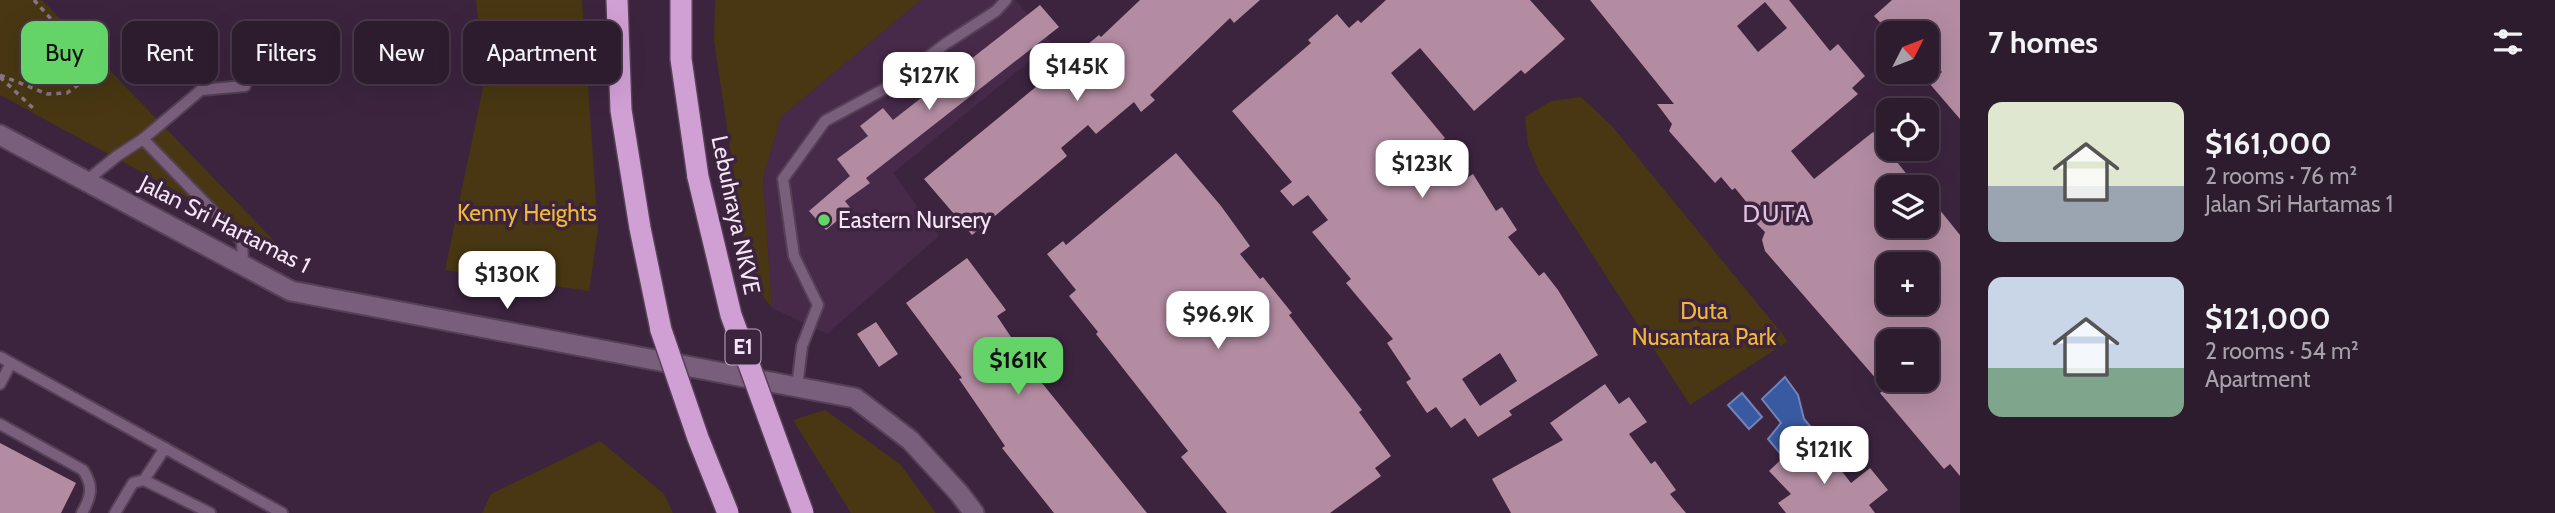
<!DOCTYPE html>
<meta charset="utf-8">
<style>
body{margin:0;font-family:Cabin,sans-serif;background:#352436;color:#f1f3f6;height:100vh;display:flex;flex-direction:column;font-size:26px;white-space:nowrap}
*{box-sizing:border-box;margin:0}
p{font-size:23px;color:#a7a1aa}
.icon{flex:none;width:38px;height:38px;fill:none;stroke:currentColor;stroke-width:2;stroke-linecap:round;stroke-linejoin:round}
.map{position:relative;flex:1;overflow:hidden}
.details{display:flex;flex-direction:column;background:#2d1b2e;width:595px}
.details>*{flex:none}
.hud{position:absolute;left:21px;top:21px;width:665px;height:63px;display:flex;gap:14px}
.needle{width:46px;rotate:48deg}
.tools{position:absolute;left:1876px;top:21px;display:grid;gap:14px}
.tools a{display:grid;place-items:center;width:63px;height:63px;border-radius:14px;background:#2d1b2e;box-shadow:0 7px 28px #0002,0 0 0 2px #48394a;font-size:35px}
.price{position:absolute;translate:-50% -60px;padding:0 16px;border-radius:14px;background:#fff;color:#222;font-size:23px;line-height:46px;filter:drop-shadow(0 2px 4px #0008)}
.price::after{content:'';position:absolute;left:50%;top:42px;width:21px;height:16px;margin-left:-10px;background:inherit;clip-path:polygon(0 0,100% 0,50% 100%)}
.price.active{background:#64d468;color:#111}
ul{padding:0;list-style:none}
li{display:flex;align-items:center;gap:21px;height:175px;padding:0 28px}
li span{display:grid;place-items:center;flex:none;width:196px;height:140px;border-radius:14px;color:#555}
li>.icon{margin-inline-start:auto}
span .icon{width:84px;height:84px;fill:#fffc;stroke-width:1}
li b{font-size:30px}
h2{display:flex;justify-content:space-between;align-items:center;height:84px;padding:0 28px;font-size:30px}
.chip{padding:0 24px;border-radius:14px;background:#2d1b2e;box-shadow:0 7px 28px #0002,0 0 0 2px #48394a;font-size:24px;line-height:63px}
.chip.active{background:#64d468;color:#111}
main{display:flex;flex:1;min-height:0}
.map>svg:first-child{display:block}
.built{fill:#472a4a}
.green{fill:#483712}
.water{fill:#3959a0;stroke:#7183ba;stroke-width:2}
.building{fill:#b38ca2;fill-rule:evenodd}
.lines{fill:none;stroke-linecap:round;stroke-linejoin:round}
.service-casing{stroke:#554056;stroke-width:14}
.tertiary-casing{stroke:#554056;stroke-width:23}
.motorway-casing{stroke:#554056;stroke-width:24}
.path{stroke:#89758b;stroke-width:3.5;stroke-dasharray:5 5;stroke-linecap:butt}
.service{stroke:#7a5f7c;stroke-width:10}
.tertiary{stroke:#7a5f7c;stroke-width:19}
.motorway{stroke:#d09fd4;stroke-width:21}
.motorway-bridge-casing{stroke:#554056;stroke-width:24;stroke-linecap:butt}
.motorway-bridge{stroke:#d09fd4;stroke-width:21}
.poi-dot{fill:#64d468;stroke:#3c243e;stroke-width:2.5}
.labels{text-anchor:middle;stroke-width:7;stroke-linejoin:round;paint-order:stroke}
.shield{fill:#3c243e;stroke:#beabbf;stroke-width:2}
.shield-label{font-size:21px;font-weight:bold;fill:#f5e5f6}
.park-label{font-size:23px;fill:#efb937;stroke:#3c243e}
.street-label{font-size:23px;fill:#f5e5f6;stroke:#3c243e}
.poi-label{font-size:23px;fill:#f5e5f6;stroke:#3c243e;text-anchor:start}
.neighbourhood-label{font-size:24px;letter-spacing:2px;fill:#e2c3e4;stroke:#3c243e}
</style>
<main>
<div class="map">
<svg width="1960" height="513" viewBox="0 0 1960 513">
<rect width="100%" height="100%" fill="#3c243e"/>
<!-- built -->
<polygon class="built" points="921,0 1015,0 1052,43 893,173 939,236 827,334 772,308 763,178 781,117"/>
<!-- green -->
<g class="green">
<polygon points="0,0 42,0 281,248 0,95"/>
<polygon points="476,0 582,0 598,230 589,291 445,270 484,83"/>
<polygon points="715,0 921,0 781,117 763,178 772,308 749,277 714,40"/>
<polygon points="1581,97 1612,126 1788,341 1690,405 1540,174 1528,145 1525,117 1551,101"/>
<polygon points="825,410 900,464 936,513 851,513 793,420"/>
<polygon points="600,441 664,494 673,513 482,513 491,494"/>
</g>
<!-- water -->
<g class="water">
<polygon points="1785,377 1798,395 1804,419 1825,444 1812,454 1801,443 1784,458 1768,439 1781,423 1762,399"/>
<polygon points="1742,393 1762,417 1749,429 1728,405"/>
</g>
<!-- building -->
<g class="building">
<polygon points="1140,0 1260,0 1234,23 1230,18 1150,95 1155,100 1141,112 1134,102 1096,134 1088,125 1061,148 1067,156 972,235 924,179 1099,35 1101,37"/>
<path d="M1386,0H1530L1565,39L1525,74L1521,70L1474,111L1420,48L1391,73L1445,138L1437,145L1459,183L1473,174L1496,211L1502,207L1517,230L1508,237L1539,276L1544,272L1558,290L1598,355L1509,411L1512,415L1478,437L1465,418L1451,428L1436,407L1427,413L1406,382L1411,379L1387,343L1393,339L1346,283L1351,279L1312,232L1328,220L1308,195L1293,206L1280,191L1292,182L1232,111L1311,43L1308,40L1337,14L1349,28L1358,20L1361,23ZM1500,353L1517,381L1480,406L1462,379Z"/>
<path d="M1590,0H1789L1830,51L1838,44L1865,76L1852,88L1858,94L1791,151L1814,179L1873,132L1917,187H1888V226H1927V194L1960,235V476L1950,464L1944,469L1880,393L1885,389L1765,251L1762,240L1765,232L1751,218L1756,214L1735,188L1732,190L1721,177L1715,183L1669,131L1672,124L1657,104H1674ZM1765,2L1787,28L1758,52L1737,26ZM1888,264H1927V303H1888ZM1888,341H1927V380H1888Z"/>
<polygon points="1892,0 1960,0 1960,119 1929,83 1942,72 1927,55 1927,33 1890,33 1874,16"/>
<polygon points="1040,5 1059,27 866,178 870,183 845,201 851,209 826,230 809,211 850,176 837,159 868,136 860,126 883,108 893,120"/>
<polygon points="1176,153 1221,206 1250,246 1240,254 1260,279 1263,277 1292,313 1289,315 1362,410 1359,412 1391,456 1375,468 1381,476 1330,513 1227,513 1181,457 1188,451 1096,334 1098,332 1069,296 1076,290 1047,254 1063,241 1066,245"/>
<polygon points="967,258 1006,310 997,316 1019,349 1031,341 1054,374 1042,383 1147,513 1054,513 1002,448 1005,446 959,379 962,378 906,303"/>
<polygon points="876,322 898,354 879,367 857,334"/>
<polygon points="1605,384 1619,404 1629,397 1647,422 1629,434 1651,464 1655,461 1676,490 1670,494 1686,513 1511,513 1492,479 1563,440 1550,423"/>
<polygon points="0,443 76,483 61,513 0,513"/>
<polygon points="1798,443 1823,468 1833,460 1851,483 1870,468 1888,490 1869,505 1875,513 1786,513 1778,503 1791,494 1769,471"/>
</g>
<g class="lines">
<!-- service casing -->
<g class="service-casing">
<g id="service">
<polyline points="143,139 201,90 245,86"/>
<polyline points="86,181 117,156 143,139 242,241 243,265"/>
<polyline points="0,357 282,513"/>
<polyline points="0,384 11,363"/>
<polyline points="797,387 802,346 818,305 794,256 783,179 825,121 890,86 945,44 996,11 1006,0"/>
<path d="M0,424L83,470C94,486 91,497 82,513"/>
<polyline points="144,480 165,448"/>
<polyline points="115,513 133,483 144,480 210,513"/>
</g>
</g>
<!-- tertiary casing -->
<g class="tertiary-casing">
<polyline id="tertiary" points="0,135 291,291 855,398 910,440 959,493 974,513"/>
</g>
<!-- motorway casing -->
<g class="motorway-casing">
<g id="motorway">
<polyline points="617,0 621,110 640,228 661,330"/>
<polyline points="681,0 681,59 698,177"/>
</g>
</g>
<!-- path -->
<g class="path">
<polyline points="34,0 77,48"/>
<circle cx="78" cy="64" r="16"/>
<polyline points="0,75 47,94 67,93 82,82"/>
<polyline points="0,77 34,109"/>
</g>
<!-- service -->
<use href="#service" class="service"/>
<!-- tertiary -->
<use href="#tertiary" class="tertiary"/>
<!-- motorway -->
<use href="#motorway" class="motorway"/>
<!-- motorway-bridge casing -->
<g class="motorway-bridge-casing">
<g id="motorway-bridge">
<polyline points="698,177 731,315 803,513"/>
<polyline points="661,330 698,438 728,513"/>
</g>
</g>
<!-- motorway-bridge -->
<use href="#motorway-bridge" class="motorway-bridge"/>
</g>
<!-- markers -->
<circle class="poi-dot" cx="824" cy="220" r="7"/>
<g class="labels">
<!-- shield labels -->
<rect class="shield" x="725.5" y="329.5" width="35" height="35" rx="5"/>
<g class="shield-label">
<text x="743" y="354">E1</text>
</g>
<!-- park labels -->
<g class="park-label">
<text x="527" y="221">Kenny Heights</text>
<text x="1704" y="319">Duta<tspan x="1704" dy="26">Nusantara Park</tspan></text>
</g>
<!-- street labels -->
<g class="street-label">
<text transform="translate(736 215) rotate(78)" y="8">Lebuhraya NKVE</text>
<text transform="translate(225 224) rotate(27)" y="8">Jalan Sri Hartamas 1</text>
</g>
<!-- poi labels -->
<g class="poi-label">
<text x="838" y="228">Eastern Nursery</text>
</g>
<!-- neighbourhood labels -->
<g class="neighbourhood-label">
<text x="1777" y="222">DUTA</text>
</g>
</g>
</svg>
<div class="tools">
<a><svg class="needle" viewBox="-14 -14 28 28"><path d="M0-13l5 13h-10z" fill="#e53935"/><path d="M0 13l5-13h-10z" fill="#a7a1aa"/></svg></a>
<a><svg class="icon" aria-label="locate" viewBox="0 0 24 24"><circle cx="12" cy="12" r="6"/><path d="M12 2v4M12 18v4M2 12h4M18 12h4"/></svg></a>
<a><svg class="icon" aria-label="layers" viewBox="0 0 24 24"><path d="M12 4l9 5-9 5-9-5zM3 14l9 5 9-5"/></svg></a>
<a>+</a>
<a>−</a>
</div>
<b class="price" style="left:1077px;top:103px">$145K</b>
<b class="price" style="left:929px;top:112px">$127K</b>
<b class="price" style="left:1422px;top:200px">$123K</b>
<b class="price" style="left:507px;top:311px">$130K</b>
<b class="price" style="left:1218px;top:351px">$96.9K</b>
<b class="price active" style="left:1018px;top:397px">$161K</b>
<b class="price" style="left:1824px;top:486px">$121K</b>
<div class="hud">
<a class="chip active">Buy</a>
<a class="chip">Rent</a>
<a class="chip">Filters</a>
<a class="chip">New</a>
<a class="chip">Apartment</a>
</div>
</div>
<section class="details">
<h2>7 homes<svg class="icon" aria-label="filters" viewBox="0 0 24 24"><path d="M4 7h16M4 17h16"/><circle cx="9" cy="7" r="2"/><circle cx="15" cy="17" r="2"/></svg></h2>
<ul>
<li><span style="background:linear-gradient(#dfe7d0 60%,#9aa5b1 0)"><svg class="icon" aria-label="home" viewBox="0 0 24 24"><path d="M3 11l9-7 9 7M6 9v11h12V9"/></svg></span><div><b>$161,000</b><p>2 rooms · 76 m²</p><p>Jalan Sri Hartamas 1</p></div></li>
<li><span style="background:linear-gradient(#c9d6e8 65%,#7fa58c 0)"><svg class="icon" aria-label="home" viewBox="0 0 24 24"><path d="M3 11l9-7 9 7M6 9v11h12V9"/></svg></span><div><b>$121,000</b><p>2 rooms · 54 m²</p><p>Apartment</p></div></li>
</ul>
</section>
</main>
